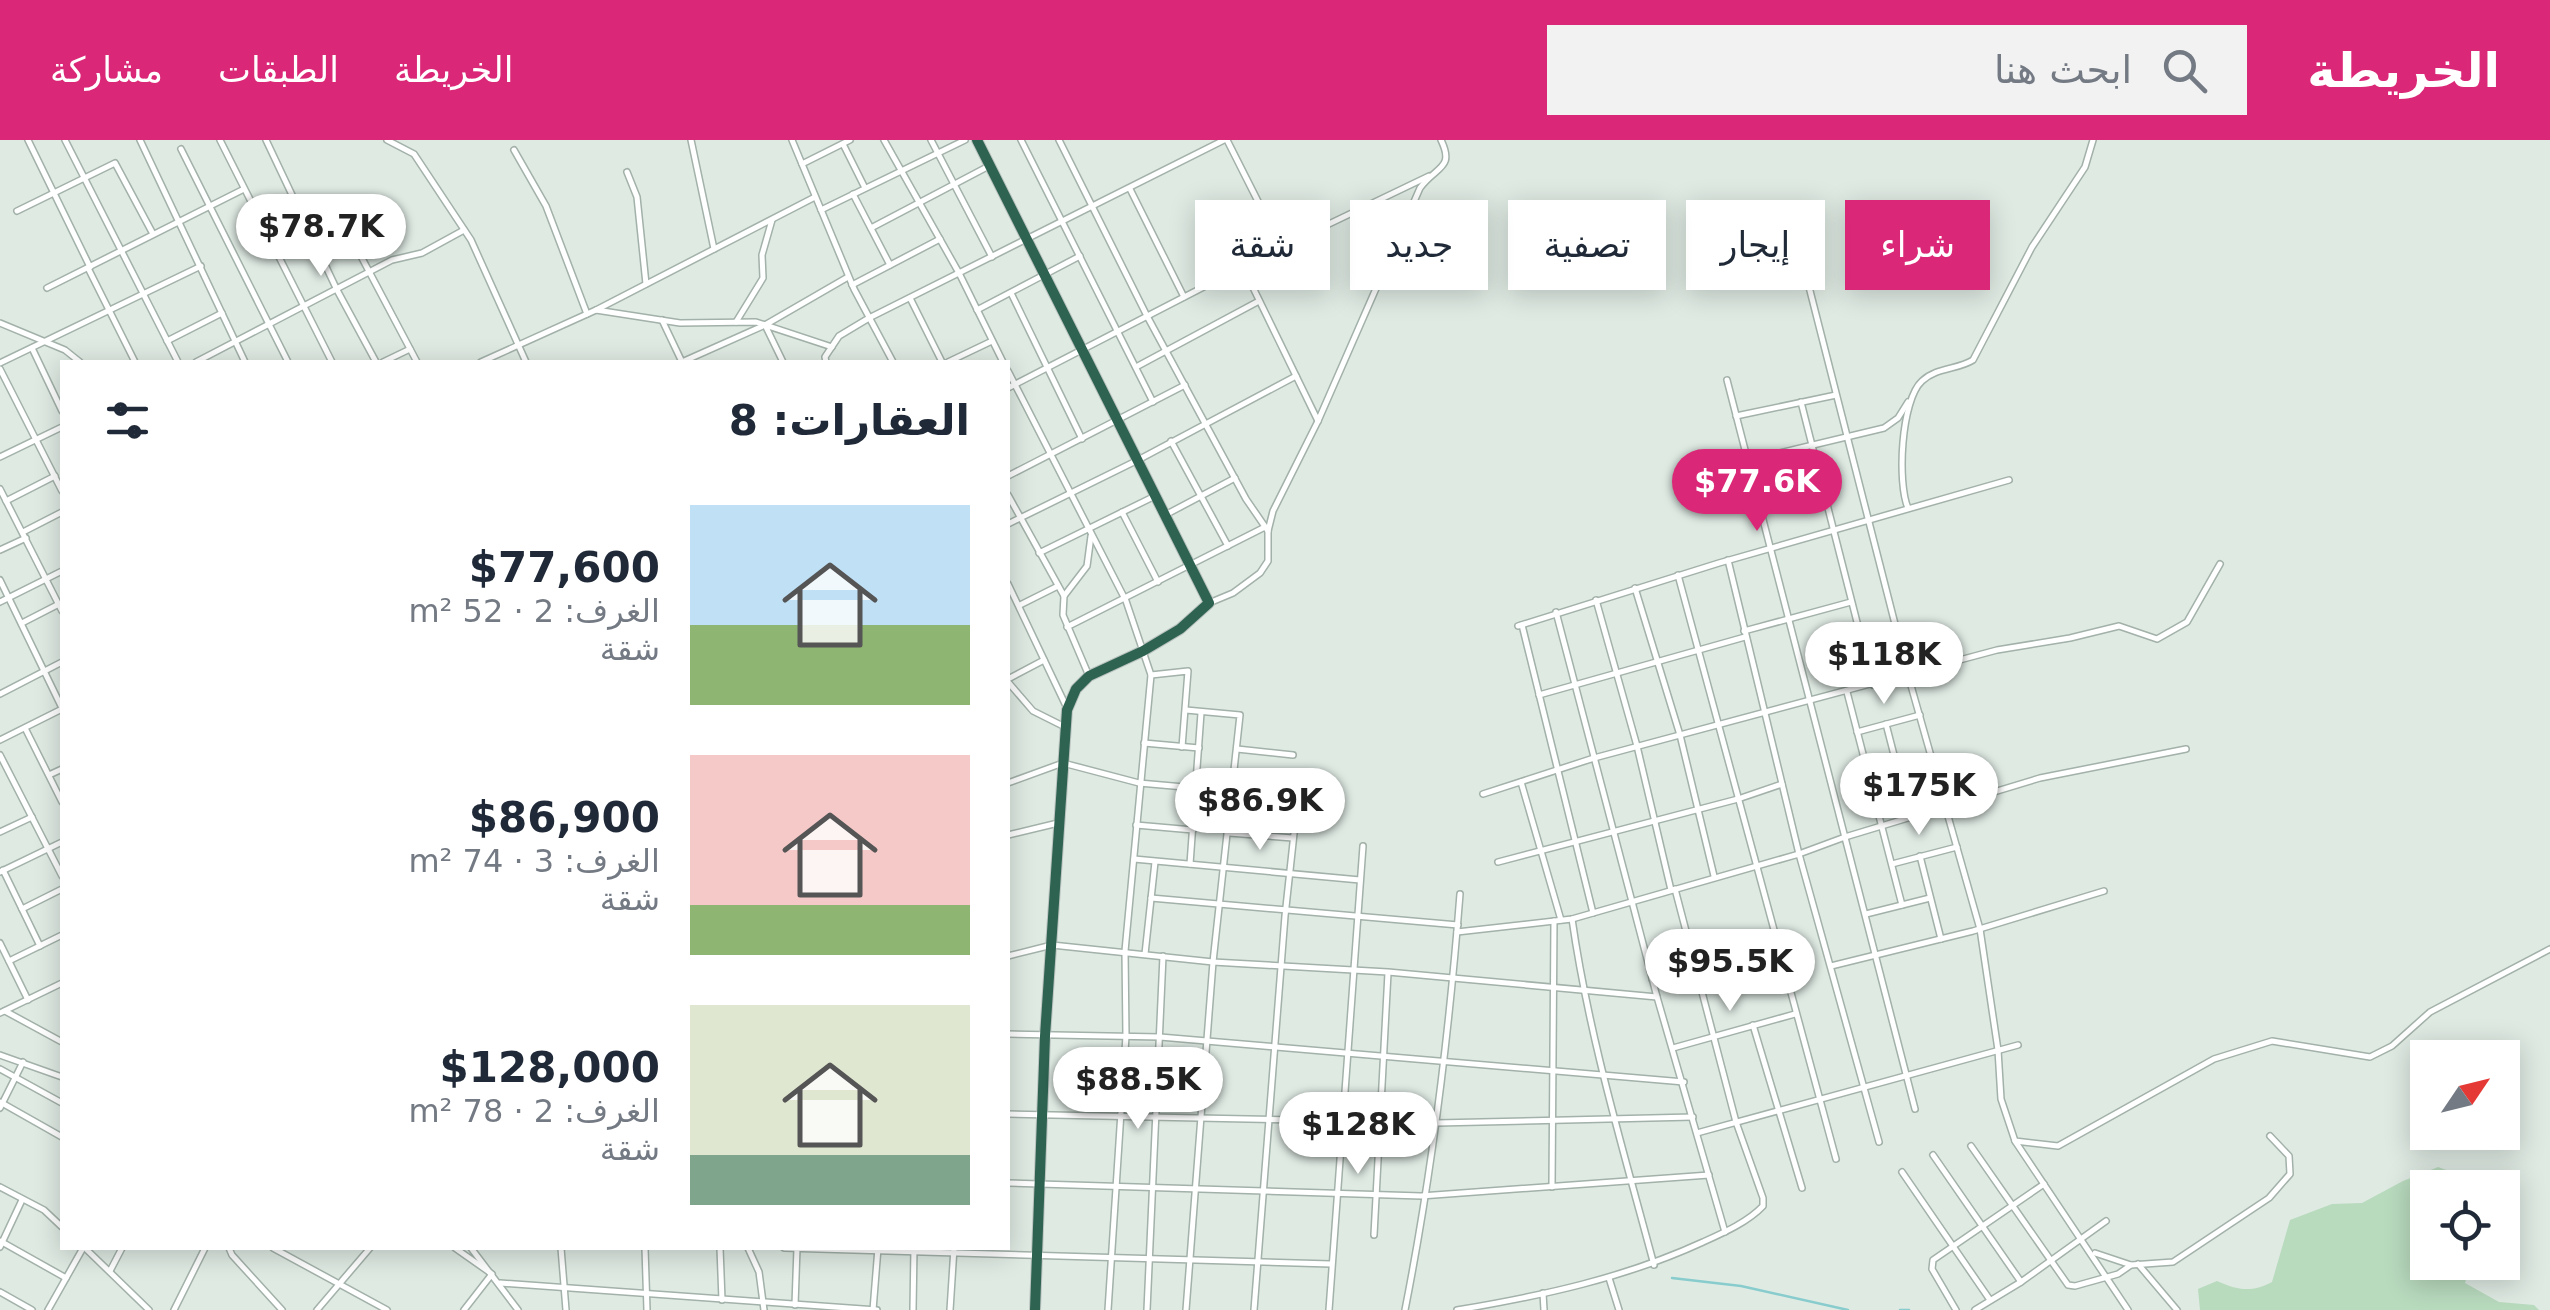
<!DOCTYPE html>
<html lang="ar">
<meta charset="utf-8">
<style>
body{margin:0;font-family:"DejaVu Sans","Noto Naskh Arabic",sans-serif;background:#f2f2f3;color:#1f2937;direction:rtl;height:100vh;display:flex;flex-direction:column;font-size:38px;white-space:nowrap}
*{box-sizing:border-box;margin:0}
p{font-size:32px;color:#747a83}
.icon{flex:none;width:55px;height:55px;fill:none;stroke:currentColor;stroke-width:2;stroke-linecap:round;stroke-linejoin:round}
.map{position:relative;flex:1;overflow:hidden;direction:ltr}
.side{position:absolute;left:60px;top:220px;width:950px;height:890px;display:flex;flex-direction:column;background:#fff;border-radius:0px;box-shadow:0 5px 25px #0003;direction:rtl}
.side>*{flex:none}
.top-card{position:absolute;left:1040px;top:60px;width:950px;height:90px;direction:rtl;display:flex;gap:20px}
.needle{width:65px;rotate:55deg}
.fabs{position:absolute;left:2410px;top:900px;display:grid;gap:20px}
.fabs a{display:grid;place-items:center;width:110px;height:110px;border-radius:0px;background:#fff;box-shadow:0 5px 25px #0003;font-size:50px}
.price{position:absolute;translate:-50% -85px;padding:0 22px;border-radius:35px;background:#fff;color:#222;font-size:32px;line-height:65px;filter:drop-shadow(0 2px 5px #0008)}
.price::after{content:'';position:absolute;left:50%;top:60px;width:30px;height:22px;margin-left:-15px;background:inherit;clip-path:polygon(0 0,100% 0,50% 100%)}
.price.active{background:#db2777;color:#fff}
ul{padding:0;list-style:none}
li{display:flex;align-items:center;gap:30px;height:250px;padding:0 40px}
li span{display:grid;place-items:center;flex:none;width:280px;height:200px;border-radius:0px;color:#555}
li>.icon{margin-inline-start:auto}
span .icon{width:120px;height:120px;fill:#fffc;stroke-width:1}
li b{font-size:42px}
h2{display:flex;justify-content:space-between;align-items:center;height:120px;padding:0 40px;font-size:42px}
.pill{padding:0 35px;border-radius:0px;background:#fff;box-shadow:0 5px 25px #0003;font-size:35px;line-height:90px}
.pill.active{background:#db2777;color:#fff}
header{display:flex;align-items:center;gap:60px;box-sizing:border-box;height:140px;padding:0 50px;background:#db2777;color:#fff}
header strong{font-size:48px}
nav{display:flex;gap:55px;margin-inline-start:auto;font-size:35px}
.search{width:700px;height:90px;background:#f2f2f3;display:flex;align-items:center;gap:25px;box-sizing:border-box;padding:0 35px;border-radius:0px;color:#747a83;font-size:38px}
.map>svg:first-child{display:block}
.grass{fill:#b8dabd}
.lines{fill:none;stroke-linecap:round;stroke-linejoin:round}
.stream{stroke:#88cccd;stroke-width:2.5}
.minor-casing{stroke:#a2b1a9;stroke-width:8}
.highway-casing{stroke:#bcc4c1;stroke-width:12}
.minor{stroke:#fff;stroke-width:5}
.highway{stroke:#2e6351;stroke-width:10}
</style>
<header>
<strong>الخريطة</strong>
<div class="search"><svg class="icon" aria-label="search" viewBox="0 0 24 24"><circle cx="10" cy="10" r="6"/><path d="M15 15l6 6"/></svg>ابحث هنا</div>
<nav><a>الخريطة</a><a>الطبقات</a><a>مشاركة</a></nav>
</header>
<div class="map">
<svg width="2550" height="1170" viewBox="0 0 2550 1170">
<rect width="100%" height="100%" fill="#dfeae3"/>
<!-- grass -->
<path class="grass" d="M2438,1027L2455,1033L2465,1047L2428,1048V1122L2471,1123L2465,1143L2499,1162L2534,1165L2539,1170H2200L2198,1149L2217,1141C2237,1150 2251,1153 2272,1142L2290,1080L2332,1064L2362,1063L2403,1041Z"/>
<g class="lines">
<!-- stream -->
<g class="stream">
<polyline points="1672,1138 1741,1146 1848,1170"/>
<polyline points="1900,1170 1909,1170"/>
</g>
<!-- minor casing -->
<g class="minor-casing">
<g id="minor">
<polyline points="28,0 90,127"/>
<polyline points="65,0 178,222"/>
<polyline points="140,0 245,222"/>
<polyline points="220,0 332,222"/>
<polyline points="266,0 337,150 376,222"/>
<polyline points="387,0 414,14 471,100 526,222"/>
<polyline points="691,0 714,109"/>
<polyline points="792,0 854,149 893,222"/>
<polyline points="884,0 959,133 1003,222"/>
<polyline points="931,0 992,117"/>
<polyline points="1021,0 1153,262"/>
<polyline points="1059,0 1147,176 1246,359 1268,391"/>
<polyline points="1227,0 1281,107"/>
<polyline points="843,4 865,48"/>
<polyline points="181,9 288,222"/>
<polyline points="514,10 546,66 587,174"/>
<polyline points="802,24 850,0"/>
<polyline points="627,32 637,57 646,144"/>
<polyline points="1130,49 1184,157"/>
<polyline points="853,54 890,125"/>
<polyline points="336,69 417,222"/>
<polyline points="821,70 965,0"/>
<polyline points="17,71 115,23 153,94"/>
<polyline points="871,88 989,26"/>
<polyline points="1243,127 1318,281"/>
<polyline points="88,128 135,222"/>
<polyline points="1807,139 1908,535 1980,789 1998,910 2001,959 2015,1001 2058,1006 2214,919 2272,901 2370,917 2392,906 2430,872 2550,809"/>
<polyline points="852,145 940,99"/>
<polyline points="47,148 244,49"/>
<polyline points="1011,153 1082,299"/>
<polyline points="910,158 942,222"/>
<polyline points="596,170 815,57"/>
<polyline points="977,170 1080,116"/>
<polyline points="662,180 682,222"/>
<polyline points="736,182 763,138 762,115 772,80"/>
<polyline points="0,183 65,210 80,222"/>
<polyline points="765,185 783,222"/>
<polyline points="167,201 222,173"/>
<polyline points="32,208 62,271"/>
<polyline points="196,222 392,120 422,113 464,90"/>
<polyline points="383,222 410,209"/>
<polyline points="481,222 596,170 680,183 756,182 832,207"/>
<polyline points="682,222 765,185 848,137"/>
<polyline points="826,222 825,217 839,196 869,178 1224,0"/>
<polyline points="948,222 992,201"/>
<polyline points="0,223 201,126"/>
<polyline points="1136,227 1259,161"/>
<polyline points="0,229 62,351"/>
<polyline points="1008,231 1126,461 1151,535 1125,811 1126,896 1108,1170"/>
<polyline points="1727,240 1915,969"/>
<polyline points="1008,248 1281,107 1429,36"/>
<polyline points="1801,262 1873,545"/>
<polyline points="1736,276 1836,255"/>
<polyline points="1171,301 1228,406"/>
<polyline points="0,317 62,287"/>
<polyline points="1746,321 1884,288 1898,278 1908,262"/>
<polyline points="1008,336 1185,245"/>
<polyline points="0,349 62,471"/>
<polyline points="1008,355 1064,456"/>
<polyline points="6,361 55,336"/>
<polyline points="1712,366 1819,339"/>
<path d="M1908,368C1897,343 1901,260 1922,241C1937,227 1957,230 1973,220L2032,107L2085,27L2093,0"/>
<polyline points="1122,372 1158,442"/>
<polyline points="1167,374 1235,338"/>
<polyline points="1008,384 1138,320 1296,236"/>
<polyline points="23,392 62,372"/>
<polyline points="0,410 26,398"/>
<polyline points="1039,413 1153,357"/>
<polyline points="1728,420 1799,714 1879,1002"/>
<polyline points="1678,435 1836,1019"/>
<polyline points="0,440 62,568"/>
<polyline points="1008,444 1067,568"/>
<polyline points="1635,448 1680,595 1714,736"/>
<polyline points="1596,460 1637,606 1671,750"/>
<polyline points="0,462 62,431"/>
<path d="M1209,463L1233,453L1260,433L1268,421V391L1273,371L1318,281L1420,48C1436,26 1455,29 1441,0"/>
<polyline points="1020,465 1058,446"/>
<polyline points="1556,472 1657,857 1725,1092"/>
<polyline points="22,483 59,464"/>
<polyline points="1522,485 1593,773"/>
<polyline points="1518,486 1719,423 2009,340"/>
<polyline points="1067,487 1265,387"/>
<polyline points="1744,491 1851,462"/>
<polyline points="1151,535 1188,531 1182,607"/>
<polyline points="1089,536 1063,475 1064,456 1087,426 1091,396"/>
<polyline points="1008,539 1044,520"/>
<polyline points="1008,542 1033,571 1065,587"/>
<polyline points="1847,552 1902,765"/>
<polyline points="0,554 62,522"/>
<polyline points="1539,555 1745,497"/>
<polyline points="1186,570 1240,575 1213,822 1186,1170"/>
<polyline points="1886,584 1910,677"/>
<polyline points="25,588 62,662"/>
<polyline points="1857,592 1920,575"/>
<polyline points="0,600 62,569"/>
<polyline points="1144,603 1199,608"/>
<polyline points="1237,609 1293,615"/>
<polyline points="0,615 62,736"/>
<polyline points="49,635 62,629"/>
<polyline points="1521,642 1561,780"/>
<polyline points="1008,643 1063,623 1139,643 1298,657 1285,776 1254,1170"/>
<polyline points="1483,654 1594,618 1997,510 2070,498 2119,486 2157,499 2187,482 2220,424"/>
<polyline points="1136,685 1193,690"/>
<polyline points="0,692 32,677"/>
<polyline points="1229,693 1293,698"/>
<polyline points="1008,695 1058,683"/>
<polyline points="1920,716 1941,799"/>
<polyline points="1134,719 1360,740"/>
<polyline points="1498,722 1738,659 1782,644"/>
<polyline points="1190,724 1201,573"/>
<polyline points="1892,724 1957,707"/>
<polyline points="3,730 40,806"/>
<polyline points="0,732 62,702"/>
<polyline points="1151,758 1458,785"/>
<polyline points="22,769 62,749"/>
<polyline points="1866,774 1930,758"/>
<path d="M1572,779C1589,897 1623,1009 1654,1125"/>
<polyline points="1457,792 1572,779 1799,714 1845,697 2040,638 2186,609"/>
<polyline points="0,803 28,860"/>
<polyline points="1145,814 1155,722"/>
<polyline points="1008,816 1052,805 1213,822 1388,832 1657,857"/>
<polyline points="9,821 62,795"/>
<polyline points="1831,826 1973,791 2104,751"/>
<polyline points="1652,839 1778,807"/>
<polyline points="5,871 62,902"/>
<polyline points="0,873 62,843"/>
<polyline points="1753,885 1802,1048"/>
<polyline points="1008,894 1160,897 1684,942"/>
<polyline points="1673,908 1795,874"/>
<polyline points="0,915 62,937"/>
<polyline points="0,929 62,963"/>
<polyline points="0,962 62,997"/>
<polyline points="0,968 23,922"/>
<polyline points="1008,974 1437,983 1693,977"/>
<polyline points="1697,993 2018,905"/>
<polyline points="2015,1001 2128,1170"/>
<polyline points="1971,1006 2068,1145 2075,1146 2118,1134 2131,1125 2173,1122 2269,1058 2290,1034 2289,1016 2270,996"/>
<polyline points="1933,1015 2021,1142"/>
<polyline points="1902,1032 1990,1160"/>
<polyline points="1008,1043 1421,1056 1709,1035"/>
<polyline points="0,1047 44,1070 62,1087"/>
<polyline points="1552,1047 1554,781"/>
<polyline points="1374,1095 1388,833"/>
<polyline points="0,1101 66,1138"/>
<polyline points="0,1107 22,1060"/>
<polyline points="85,1108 149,1170"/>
<polyline points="229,1108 232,1115 282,1170"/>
<polyline points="273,1108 387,1170"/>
<polyline points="455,1108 492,1134 464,1170"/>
<polyline points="471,1108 518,1170"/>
<polyline points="561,1108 566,1170"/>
<polyline points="645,1108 647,1170"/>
<polyline points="720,1108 722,1160"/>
<polyline points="748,1108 759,1132 764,1170"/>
<polyline points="784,1108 1331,1124"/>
<polyline points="2095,1113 2131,1125"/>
<polyline points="2138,1124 2177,1170"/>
<polyline points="110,1131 122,1108"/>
<polyline points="1609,1138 1619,1170"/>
<polyline points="500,1143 877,1170"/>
<polyline points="0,1152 32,1170"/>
<polyline points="1543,1153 1544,1170"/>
<polyline points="795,1165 797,1108"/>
<polyline points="48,1170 83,1108"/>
<polyline points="174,1170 205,1108"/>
<polyline points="317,1170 370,1108"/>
<polyline points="873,1170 878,1108"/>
<polyline points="913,1170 914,1108"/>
<polyline points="950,1170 954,1108"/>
<polyline points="1147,1170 1163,816"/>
<polyline points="1329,1170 1363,706"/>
<path d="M1405,1170C1432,1033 1449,894 1460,754"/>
<path d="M1457,1170C1541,1156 1625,1138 1703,1102C1723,1093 1748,1082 1763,1066V1058L1736,982L1675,749"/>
<polyline points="1956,1170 1932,1129 1933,1120 2044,1044"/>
<polyline points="1975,1170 2021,1142 2106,1081"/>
</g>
</g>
<!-- highway casing -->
<g class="highway-casing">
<polyline id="highway" points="977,0 1209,463 1180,489 1143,511 1089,536 1076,549 1067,570 1045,896 1035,1170"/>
</g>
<!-- minor -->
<use href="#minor" class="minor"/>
<!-- highway -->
<use href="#highway" class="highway"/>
</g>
</svg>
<div class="fabs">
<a><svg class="needle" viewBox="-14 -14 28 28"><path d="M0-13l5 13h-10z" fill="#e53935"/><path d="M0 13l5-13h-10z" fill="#747a83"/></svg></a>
<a><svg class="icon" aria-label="locate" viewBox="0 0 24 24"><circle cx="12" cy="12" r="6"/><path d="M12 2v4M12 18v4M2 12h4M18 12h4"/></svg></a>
</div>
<b class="price" style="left:321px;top:139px">$78.7K</b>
<b class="price active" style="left:1757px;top:394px">$77.6K</b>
<b class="price" style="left:1884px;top:567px">$118K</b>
<b class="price" style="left:1919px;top:698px">$175K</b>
<b class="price" style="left:1260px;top:713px">$86.9K</b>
<b class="price" style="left:1730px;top:874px">$95.5K</b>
<b class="price" style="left:1138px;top:992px">$88.5K</b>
<b class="price" style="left:1358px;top:1037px">$128K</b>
<div class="top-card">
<a class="pill active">شراء</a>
<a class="pill">إيجار</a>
<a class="pill">تصفية</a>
<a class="pill">جديد</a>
<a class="pill">شقة</a>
</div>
<section class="side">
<h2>العقارات: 8<svg class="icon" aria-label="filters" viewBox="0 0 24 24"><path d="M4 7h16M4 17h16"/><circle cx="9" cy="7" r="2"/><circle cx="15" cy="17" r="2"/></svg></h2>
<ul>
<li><span style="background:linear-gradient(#bfe0f5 60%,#8fb573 0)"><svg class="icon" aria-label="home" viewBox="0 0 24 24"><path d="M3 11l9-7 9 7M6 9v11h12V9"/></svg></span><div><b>$77,600</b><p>الغرف: 2 · 52 m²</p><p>شقة</p></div></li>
<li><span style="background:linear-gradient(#f6c9c9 75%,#8fb573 0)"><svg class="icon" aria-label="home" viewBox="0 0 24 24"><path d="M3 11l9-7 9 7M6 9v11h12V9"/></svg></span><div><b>$86,900</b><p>الغرف: 3 · 74 m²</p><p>شقة</p></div></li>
<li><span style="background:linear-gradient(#dfe7d0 75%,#7fa58c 0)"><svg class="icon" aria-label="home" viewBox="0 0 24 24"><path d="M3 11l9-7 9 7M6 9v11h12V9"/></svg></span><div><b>$128,000</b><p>الغرف: 2 · 78 m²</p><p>شقة</p></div></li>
</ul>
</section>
</div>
